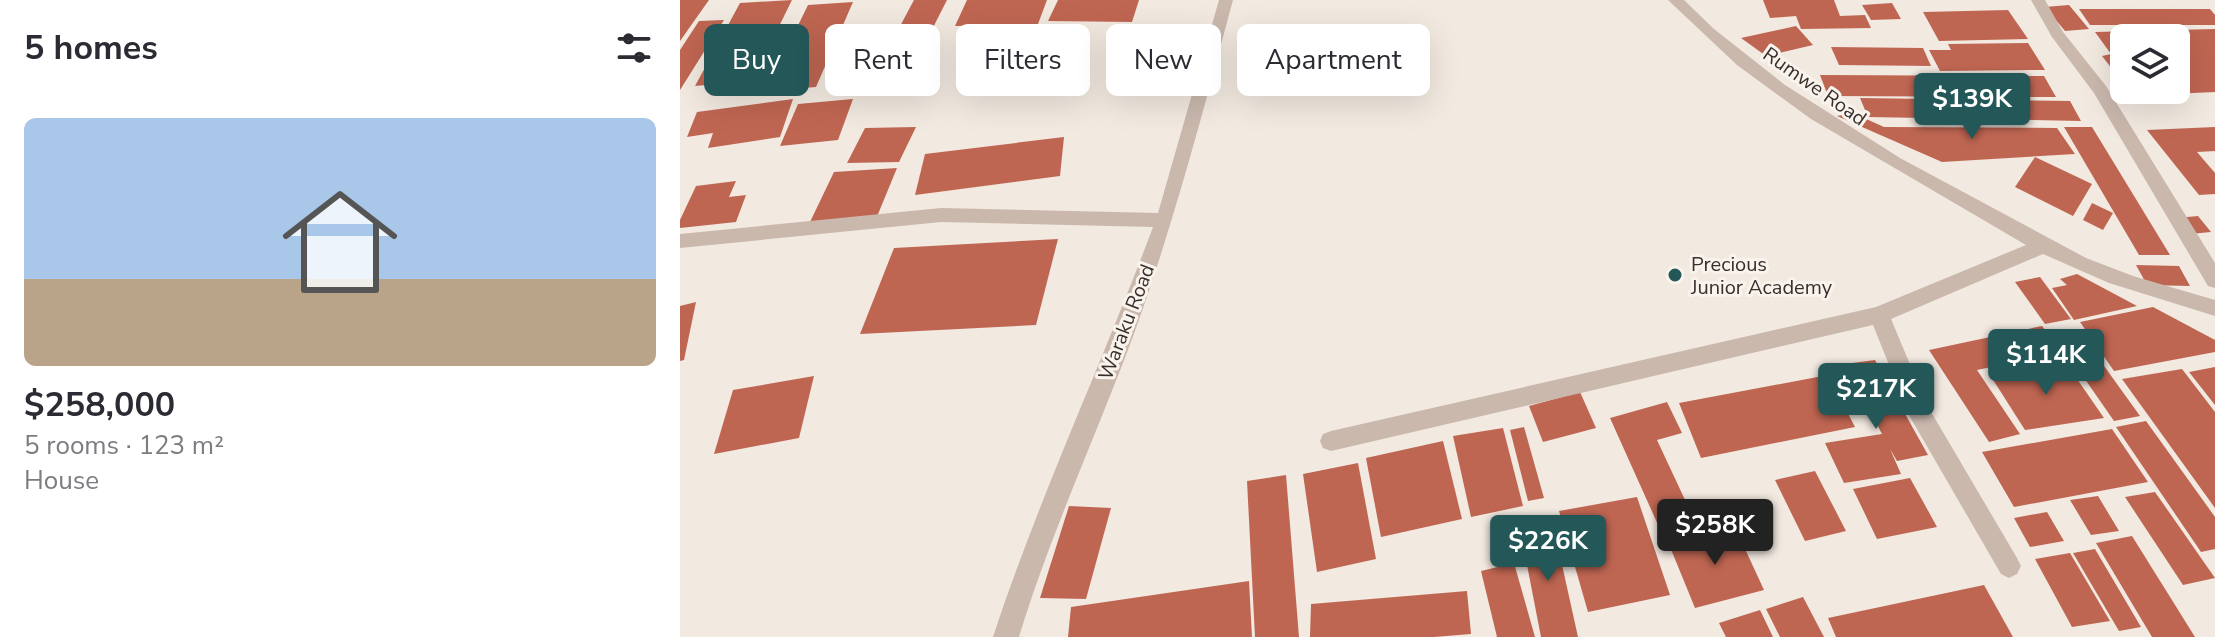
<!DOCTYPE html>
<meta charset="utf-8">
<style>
body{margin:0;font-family:"Nunito Sans",sans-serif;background:#f7f7f7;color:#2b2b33;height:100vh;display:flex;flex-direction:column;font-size:30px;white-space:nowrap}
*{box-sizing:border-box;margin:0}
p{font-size:26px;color:#7c7c81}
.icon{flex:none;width:44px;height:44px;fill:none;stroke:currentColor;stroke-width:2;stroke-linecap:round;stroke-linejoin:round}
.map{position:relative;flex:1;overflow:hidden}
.drawer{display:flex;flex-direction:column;background:#fff;width:680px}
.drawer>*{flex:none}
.top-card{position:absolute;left:24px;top:24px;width:760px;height:72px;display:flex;gap:16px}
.buttons{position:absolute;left:1430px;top:24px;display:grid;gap:16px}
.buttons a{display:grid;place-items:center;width:80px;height:80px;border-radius:12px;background:#fff;box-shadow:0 8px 32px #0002;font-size:40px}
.price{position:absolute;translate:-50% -68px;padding:0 18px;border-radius:8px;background:#235758;color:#fff;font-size:26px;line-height:52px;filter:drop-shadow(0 2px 4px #0008)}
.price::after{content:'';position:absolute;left:50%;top:48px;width:24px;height:18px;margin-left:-12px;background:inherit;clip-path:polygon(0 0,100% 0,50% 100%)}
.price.active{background:#222;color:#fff}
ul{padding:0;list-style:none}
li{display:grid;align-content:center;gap:16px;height:424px;padding:0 24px}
li span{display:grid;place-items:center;height:248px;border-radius:12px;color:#555}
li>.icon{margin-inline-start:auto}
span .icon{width:144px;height:144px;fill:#fffc;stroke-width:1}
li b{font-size:34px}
h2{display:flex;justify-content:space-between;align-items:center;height:96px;padding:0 24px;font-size:34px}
.tag{padding:0 28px;border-radius:12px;background:#fff;box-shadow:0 8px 32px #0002;font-size:28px;line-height:72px}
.tag.active{background:#235758;color:#fff}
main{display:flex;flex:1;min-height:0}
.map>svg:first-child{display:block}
.building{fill:#bf6652;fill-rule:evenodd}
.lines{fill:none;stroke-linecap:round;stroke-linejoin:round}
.minor{fill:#cab8ad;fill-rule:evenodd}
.poi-dot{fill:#235758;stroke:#f9f3ed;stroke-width:3}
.labels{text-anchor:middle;stroke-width:6;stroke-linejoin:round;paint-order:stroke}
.street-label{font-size:20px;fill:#382e2b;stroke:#f9f3ed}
.poi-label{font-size:20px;fill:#382e2b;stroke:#f9f3ed;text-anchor:start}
</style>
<main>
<section class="drawer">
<h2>5 homes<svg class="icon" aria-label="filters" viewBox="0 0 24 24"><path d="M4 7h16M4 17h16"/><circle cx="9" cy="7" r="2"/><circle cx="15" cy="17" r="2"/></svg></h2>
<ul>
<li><span style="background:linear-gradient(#a9c7e8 65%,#b9a48a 0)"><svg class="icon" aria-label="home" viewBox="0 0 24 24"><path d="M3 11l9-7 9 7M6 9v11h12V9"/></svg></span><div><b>$258,000</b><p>5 rooms · 123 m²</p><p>House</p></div></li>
</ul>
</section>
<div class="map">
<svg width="1535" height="637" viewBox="0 0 1535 637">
<rect width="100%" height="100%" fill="#f2e9e0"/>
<!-- building -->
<g class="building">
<polygon points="0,0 29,0 0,41"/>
<polygon points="112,0 72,81 15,86 60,3"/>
<polygon points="234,0 267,0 237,59 202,60"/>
<polygon points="287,0 367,0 358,24 275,26"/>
<polygon points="378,0 459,0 452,22 368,21"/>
<polygon points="1083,0 1154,0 1160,16 1185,15 1191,28 1121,29 1116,16 1090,18"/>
<polygon points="173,2 136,87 86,91 128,5"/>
<polygon points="1212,3 1221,19 1191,20 1182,5"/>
<polygon points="1389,5 1409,29 1385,31 1365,7"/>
<polygon points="1399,9 1530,9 1535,15 1535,25 1410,25"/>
<polygon points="1328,10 1348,39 1259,41 1243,12"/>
<polygon points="44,20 0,90 0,50 19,21"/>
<polygon points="1116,26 1133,45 1086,56 1061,38"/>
<path d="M1535,29V92L1446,96L1432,79L1439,78L1422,56L1431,54L1415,32ZM1444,38H1496V90H1444Z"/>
<polygon points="717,32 735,48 652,88 635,71"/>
<polygon points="1348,43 1365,70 1260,71 1249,50 1271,50 1268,44"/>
<polygon points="1151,47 1243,48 1251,66 1159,65"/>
<polygon points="1140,75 1364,76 1376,97 1148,96"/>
<polygon points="1180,98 1390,101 1401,121 1188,117"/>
<polygon points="113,99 100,137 28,148 33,133 7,137 17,112"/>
<polygon points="173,99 158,140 100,146 118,104"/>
<polygon points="1173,113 1204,127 1377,128 1395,154 1262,162 1157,116"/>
<polygon points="236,127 219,162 167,163 185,128"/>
<polygon points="1384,127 1412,127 1490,255 1459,255"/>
<polygon points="1535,127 1535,151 1517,152 1535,173 1535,194 1519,195 1467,130"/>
<polygon points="384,137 380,176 235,195 245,154"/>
<polygon points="1355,157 1412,184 1393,216 1335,187"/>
<polygon points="217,168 196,219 130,222 154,172"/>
<polygon points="56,181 49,197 66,195 56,222 0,228 0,220 16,186"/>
<polygon points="1412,203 1433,213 1423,230 1403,220"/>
<polygon points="1518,216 1531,232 1510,234 1497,218"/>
<polygon points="378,239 356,325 180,334 214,248"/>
<polygon points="1456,265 1499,266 1510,286 1467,285"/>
<polygon points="1397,274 1457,306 1394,320 1372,288 1387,285 1380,279"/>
<polygon points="1360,277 1391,319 1365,324 1335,282"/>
<polygon points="16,302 4,360 0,361 0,306"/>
<polygon points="1473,307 1535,340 1535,352 1434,371 1400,322"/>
<polygon points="1362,326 1382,352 1297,370 1340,434 1309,442 1249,350"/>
<polygon points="1409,345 1460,416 1434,421 1384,349"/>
<polygon points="1195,360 1248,455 1217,461 1210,449 1221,474 1164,483 1145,443 1202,434 1165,364"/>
<polygon points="1386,363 1424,418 1345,430 1310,375"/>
<polygon points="1535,367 1535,405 1509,372"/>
<polygon points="1502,369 1535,412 1535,508 1442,379"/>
<polygon points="1148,375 1175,427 1021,458 999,403"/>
<polygon points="134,376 119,438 34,454 53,390"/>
<polygon points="900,392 916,428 863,442 849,406"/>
<polygon points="987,402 1002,433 977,440 1013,517 979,527 930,418"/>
<polygon points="1466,421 1535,517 1535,549 1521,552 1436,427"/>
<polygon points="844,427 864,498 848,501 830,430"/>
<polygon points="823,428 843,506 791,517 773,436"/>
<polygon points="1432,429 1468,482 1334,507 1302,452"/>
<polygon points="763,441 782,519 701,537 686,458"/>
<polygon points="678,463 696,559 637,572 623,474"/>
<polygon points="1135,471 1166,531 1125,541 1095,480"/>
<polygon points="606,475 619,637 575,637 567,481"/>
<polygon points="1230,478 1257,527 1197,539 1173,489"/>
<polygon points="1475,492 1535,578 1503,585 1445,497"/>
<polygon points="1418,496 1439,531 1411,535 1390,500"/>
<polygon points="957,497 990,595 908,612 879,511"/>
<polygon points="389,506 431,508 406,599 360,598"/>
<polygon points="1367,512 1384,541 1350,547 1334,518"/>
<polygon points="873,524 898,637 861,637 840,529"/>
<polygon points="1054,525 1084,590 1015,608 988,542"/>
<polygon points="1452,536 1515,637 1472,637 1416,543"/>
<polygon points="1415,549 1461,627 1439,631 1393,553"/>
<polygon points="1390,553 1430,621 1392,627 1355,559"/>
<polygon points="834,563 855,637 817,637 801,571"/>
<polygon points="569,581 572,637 388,637 391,607"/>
<polygon points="1304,585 1333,637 1156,637 1148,618"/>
<polygon points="787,591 791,634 754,637 630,637 631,604"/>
<polygon points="1123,597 1144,637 1100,637 1086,609"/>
<polygon points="1080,610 1093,637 1046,637 1039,623"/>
</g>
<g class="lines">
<!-- minor -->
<g class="minor">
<path d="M539,0H553C523,112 494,222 455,331C417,434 371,532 339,637H313C359,497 422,364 473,227L261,222L0,248V234L261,208L478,213Z"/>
<polygon points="988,0 1004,0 1034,29 1105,85 1220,158 1406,258 1453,276 1535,300 1535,316 1429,283 1363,254 1211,319 1247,405 1337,558 1341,566 1337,574 1329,578 1321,574 1230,417 1193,325 651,451 643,448 640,441 643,434 651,431 1196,307 1346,245 1131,119 1057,65"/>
<polygon points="1351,0 1365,0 1383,32 1426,86 1535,263 1535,288 1528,286 1414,93 1372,37"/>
</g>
</g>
<!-- markers -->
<circle class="poi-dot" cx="995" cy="275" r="8"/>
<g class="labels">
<!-- street labels -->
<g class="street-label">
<text transform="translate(1135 86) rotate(35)" y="7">Rumwe Road</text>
<text transform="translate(446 322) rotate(-69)" y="7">Waraku Road</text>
</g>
<!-- poi labels -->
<g class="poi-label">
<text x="1011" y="271">Precious<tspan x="1011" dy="23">Junior Academy</tspan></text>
</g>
</g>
</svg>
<div class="buttons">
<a><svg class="icon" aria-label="layers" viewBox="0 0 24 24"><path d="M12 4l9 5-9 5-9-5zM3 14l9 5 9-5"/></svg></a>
</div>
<b class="price" style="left:1292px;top:141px">$139K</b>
<b class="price" style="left:1366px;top:397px">$114K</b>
<b class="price" style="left:1196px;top:431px">$217K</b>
<b class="price active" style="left:1035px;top:567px">$258K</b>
<b class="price" style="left:868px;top:583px">$226K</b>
<div class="top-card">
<a class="tag active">Buy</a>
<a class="tag">Rent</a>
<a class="tag">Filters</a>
<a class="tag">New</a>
<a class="tag">Apartment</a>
</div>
</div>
</main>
